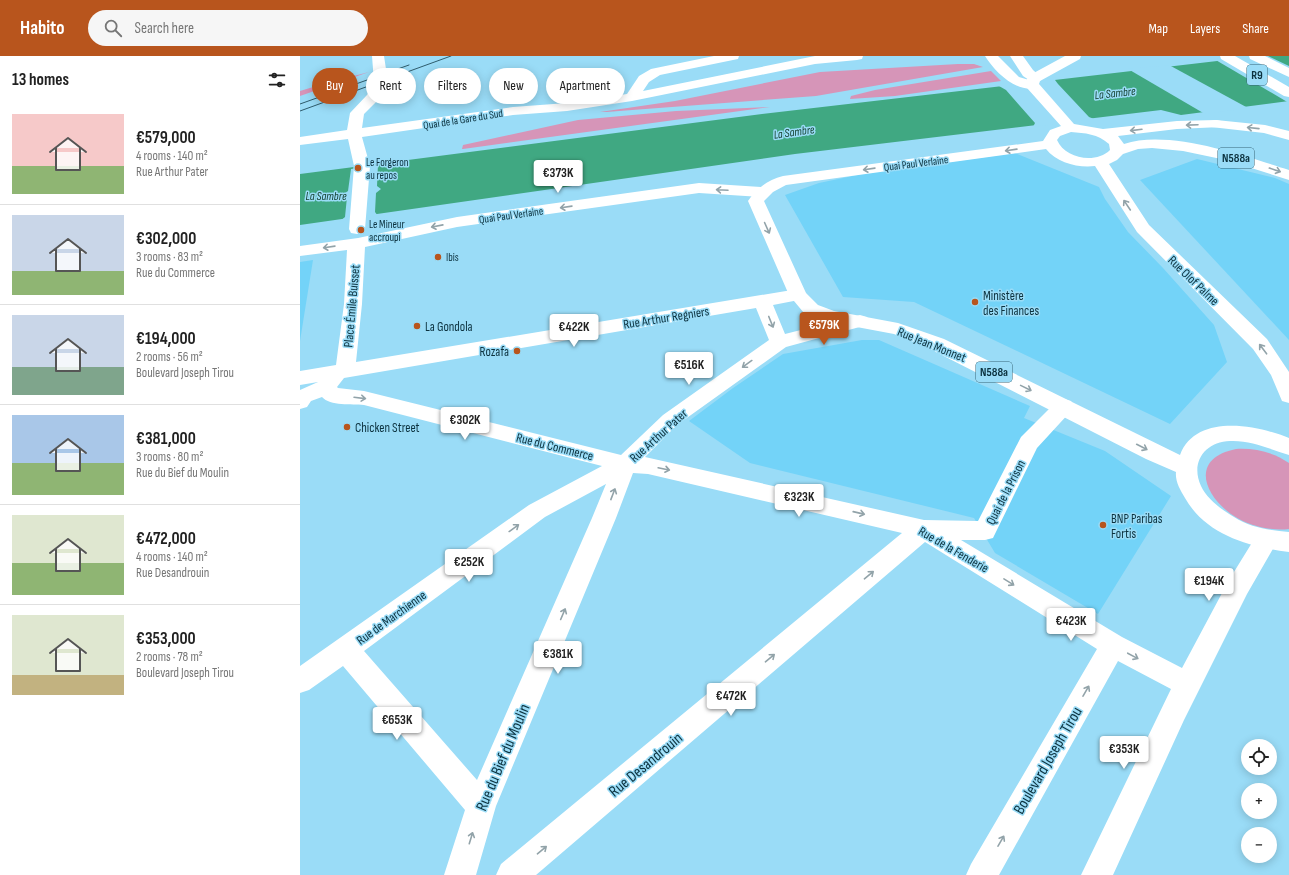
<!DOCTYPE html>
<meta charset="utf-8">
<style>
body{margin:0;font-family:"Sofia Sans Condensed",sans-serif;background:#f6f6f6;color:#222;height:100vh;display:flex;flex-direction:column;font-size:15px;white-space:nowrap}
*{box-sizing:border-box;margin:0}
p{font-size:13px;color:#767676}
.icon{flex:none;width:22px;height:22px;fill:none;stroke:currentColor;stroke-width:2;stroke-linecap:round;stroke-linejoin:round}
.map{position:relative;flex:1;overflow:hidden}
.panel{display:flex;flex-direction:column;background:#fff;width:300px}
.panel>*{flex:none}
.hud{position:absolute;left:12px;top:12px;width:380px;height:36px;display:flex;gap:8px}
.tools{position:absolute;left:941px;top:683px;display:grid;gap:8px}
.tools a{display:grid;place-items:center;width:36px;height:36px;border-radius:50%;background:#fff;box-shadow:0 2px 10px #0003;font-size:20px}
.price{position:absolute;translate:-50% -34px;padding:0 9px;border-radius:4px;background:#fff;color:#222;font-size:13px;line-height:26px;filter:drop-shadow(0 1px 2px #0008)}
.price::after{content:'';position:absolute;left:50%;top:24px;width:12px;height:9px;margin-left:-6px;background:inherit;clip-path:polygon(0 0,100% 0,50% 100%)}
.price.selected{background:#b8551d;color:#fff}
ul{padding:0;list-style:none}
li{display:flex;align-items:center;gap:12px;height:100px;padding:0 12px}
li+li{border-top:1px solid #e0e0e0}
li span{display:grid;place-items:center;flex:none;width:112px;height:80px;border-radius:0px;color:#555}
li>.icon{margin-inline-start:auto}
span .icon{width:48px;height:48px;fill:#fffc;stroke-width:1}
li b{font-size:17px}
h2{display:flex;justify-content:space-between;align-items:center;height:48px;padding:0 12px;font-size:17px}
.pill{padding:0 14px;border-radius:18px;background:#fff;box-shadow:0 2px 10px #0003;font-size:14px;line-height:36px}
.pill.selected{background:#b8551d;color:#fff}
header{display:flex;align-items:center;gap:24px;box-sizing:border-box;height:56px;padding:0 20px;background:#b8551d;color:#fff}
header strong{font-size:19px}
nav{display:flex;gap:22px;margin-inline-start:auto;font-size:14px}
.search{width:280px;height:36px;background:#f6f6f6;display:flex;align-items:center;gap:10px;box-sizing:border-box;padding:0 14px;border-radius:22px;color:#767676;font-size:15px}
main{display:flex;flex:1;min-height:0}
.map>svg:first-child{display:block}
.built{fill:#73d3f8}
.green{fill:#d695b8}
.water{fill:#40a882}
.pier{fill:#9adcf7}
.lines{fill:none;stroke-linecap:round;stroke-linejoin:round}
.minor{fill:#fff;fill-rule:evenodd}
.major{fill:#fff;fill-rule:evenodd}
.highway{fill:#fff;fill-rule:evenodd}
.tram{stroke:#2f5c6c;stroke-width:1}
.oneway{stroke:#92a3a9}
.poi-dot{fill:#b8551d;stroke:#9adcf7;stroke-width:1.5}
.labels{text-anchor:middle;stroke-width:3;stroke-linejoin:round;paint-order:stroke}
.far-street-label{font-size:11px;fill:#0c323f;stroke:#9adcf7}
.far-poi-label{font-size:11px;fill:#0c323f;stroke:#9adcf7;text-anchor:start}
.shield{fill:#9adcf7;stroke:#376576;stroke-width:1}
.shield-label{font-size:12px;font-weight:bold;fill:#0c323f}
.far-water-label{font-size:12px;font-style:italic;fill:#154131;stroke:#9adcf7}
.street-label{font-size:13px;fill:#0c323f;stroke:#9adcf7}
.poi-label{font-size:13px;fill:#0c323f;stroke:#9adcf7;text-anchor:start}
.near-street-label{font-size:16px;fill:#0c323f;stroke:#9adcf7}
</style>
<header>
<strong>Habito</strong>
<div class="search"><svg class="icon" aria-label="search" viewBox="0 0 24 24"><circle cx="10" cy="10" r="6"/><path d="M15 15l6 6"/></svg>Search here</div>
<nav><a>Map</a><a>Layers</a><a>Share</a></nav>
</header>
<main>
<section class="panel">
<h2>13 homes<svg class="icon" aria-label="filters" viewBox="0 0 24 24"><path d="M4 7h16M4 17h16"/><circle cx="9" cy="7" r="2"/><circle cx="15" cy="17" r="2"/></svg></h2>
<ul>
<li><span style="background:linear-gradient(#f6c9c9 65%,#8fb573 0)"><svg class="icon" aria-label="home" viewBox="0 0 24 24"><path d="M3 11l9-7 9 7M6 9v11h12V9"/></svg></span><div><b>€579,000</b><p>4 rooms · 140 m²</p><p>Rue Arthur Pater</p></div></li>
<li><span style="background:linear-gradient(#c9d6e8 70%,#8fb573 0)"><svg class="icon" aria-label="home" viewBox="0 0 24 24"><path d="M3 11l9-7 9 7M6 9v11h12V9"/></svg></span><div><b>€302,000</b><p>3 rooms · 83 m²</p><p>Rue du Commerce</p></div></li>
<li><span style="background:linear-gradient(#c9d6e8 65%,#7fa58c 0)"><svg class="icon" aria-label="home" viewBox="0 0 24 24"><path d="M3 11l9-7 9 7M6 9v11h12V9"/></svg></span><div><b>€194,000</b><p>2 rooms · 56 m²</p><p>Boulevard Joseph Tirou</p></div></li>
<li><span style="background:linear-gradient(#a9c7e8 60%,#8fb573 0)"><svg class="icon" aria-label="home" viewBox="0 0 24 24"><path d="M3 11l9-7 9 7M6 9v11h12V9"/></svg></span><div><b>€381,000</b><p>3 rooms · 80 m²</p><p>Rue du Bief du Moulin</p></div></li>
<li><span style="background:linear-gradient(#dfe7d0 60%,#8fb573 0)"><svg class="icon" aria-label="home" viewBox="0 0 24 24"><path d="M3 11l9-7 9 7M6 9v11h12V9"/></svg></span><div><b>€472,000</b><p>4 rooms · 140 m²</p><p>Rue Desandrouin</p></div></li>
<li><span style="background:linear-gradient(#dfe7d0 75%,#c2b280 0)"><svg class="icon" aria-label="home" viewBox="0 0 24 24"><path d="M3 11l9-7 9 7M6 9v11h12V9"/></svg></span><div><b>€353,000</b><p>2 rooms · 78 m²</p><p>Boulevard Joseph Tirou</p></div></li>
</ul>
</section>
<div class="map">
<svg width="989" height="819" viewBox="0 0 989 819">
<rect width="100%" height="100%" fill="#9adcf7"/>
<!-- built -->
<g class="built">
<polygon points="715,97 799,131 805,143 828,176 863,212 914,269 927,306 870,368 614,246 543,241 485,139 519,127 567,117"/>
<polygon points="897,103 975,122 989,128 989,284 840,124"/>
<polygon points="13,204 0,285 0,206"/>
<polygon points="562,284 579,284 730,350 724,362 805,395 871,440 798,558 695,497 674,462 450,407 389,365 433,332 483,298"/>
</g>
<!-- green -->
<g class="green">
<polygon points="658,8 674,8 683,11 516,40 306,56 300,56 375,45 520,16"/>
<polygon points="691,15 701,25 595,40 550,43 551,40 575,34"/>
<polygon points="69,16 0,40 0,35 23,28"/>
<polygon points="470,51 163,93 162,93 163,89 278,64 376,55"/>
<path d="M936,393C955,392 973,396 989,407V473C972,475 954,471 939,463C906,445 886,403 936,393Z"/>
</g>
<!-- water -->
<polygon class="water" points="960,0 989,0 989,45 881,59 861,54 495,98 0,169 0,118 462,58"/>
<!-- pier -->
<g class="pier">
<polygon points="943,0 968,0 989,10 989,47 914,3"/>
<polygon points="869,9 948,52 905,58 828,13"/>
<polygon points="756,21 755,24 758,28 789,61 794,63 733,71 735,67 706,34 699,30 690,29"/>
<polygon points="78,109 77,130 81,133 76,137 75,156 78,160 39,166 45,161 47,141 42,139 48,135 51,113"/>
</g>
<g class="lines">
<!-- minor -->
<g class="minor">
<polygon points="72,0 84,0 88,26 78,44 64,58 62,72 213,51 267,47 327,38 339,20 351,13 414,0 439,0 438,3 433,4 360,19 349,26 343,35 515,0 563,0 562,3 557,4 515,8 332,45 267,55 213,59 62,81 70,110 65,173 63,177 57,178 51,177 49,173 54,110 48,83 0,89 0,81 47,74 50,57 67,39 74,26"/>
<path d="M685,0H698L719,21L729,24L723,20L710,0H723L733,14L742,22L740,25L736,26L739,29L737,32C716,37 695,16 685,0Z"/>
<path d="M399,127L461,131L467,133L469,136L467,139L461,141L399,137L157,171L65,191L62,248L56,306L498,233L504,235L507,239L504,243L473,249L485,278L560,259L567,261L569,265L567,269L486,291L377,369L345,401L624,464L678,465L721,381L757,345L764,343L771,345L774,350L771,355L737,392L693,482L685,484H661L822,581L882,612L929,524L958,477L966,474L974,477L978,484L947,538L884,664L813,819H781L871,633L818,605L699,819H666L671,808L797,593L625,486L236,819H196L201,808L602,477L348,418L333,417L316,462L196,750L176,819H144L165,754L43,610L9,634L0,637V610L229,449L302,410L64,349C52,348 30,350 22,341L11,345L7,351L0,353V334L18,326L0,329V315L36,309L44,248L47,194L0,200V190L58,182L157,161ZM456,252L469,284L363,359L321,399L64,335L38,332L37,331L44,322ZM306,428L292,462L177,724L64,595L245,461Z"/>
</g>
<!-- major -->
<path class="major" d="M765,0H781L780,3L740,25L739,28L774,68L803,73L877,65L916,64L921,65L923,68L921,71L877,73L818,80L824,88C869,73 944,100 989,114V124L926,104L883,95L852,92L838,93L823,98L817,104L809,108L849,169L967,283L989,316V347L982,345L971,319L953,293L837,176L795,110C778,112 757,107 746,93L486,129L473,136L464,145L506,237L518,249L534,255L598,267L644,283L880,399C896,357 957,369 989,382V399C969,393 951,384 930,385C905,386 890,406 901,430C907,443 922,454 934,461C951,472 969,474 989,476V496C949,491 906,479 885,442C880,434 875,425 876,416L846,403L630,293L594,278L530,266L504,257L489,239L448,145C457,132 468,124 483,120L743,85L750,74L761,70L727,32L725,26L730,19ZM771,76C785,77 798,78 809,88L810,94C796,108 765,103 757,84L760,80Z"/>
<!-- highway -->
<g class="highway">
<polygon points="920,0 935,0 989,31 989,41 984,40 921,3"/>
<polygon points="949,0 965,0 989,12 989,21 950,3"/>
<polygon points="916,64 965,69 989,75 989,84 964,77 911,71 909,68 911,65"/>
</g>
<!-- tram -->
<g class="tram">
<polyline points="0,48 109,9"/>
<polyline points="0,55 151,0"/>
</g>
</g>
<!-- one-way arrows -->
<defs><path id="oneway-shaft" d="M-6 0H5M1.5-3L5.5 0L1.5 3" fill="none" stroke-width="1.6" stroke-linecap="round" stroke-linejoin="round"/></defs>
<g class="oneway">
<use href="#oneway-shaft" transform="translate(892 69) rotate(178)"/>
<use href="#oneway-shaft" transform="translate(953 72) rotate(-174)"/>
<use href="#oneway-shaft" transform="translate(836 74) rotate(173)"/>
<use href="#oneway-shaft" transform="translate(711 94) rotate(172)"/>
<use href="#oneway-shaft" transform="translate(569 113) rotate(172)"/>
<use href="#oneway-shaft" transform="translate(975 114) rotate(19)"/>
<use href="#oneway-shaft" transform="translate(422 134) rotate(-177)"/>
<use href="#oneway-shaft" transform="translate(827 149) rotate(-124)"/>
<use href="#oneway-shaft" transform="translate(266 151) rotate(172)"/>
<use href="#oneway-shaft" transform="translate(137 170) rotate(169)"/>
<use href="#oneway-shaft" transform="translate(467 172) rotate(66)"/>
<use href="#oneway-shaft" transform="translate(29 191) rotate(172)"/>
<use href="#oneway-shaft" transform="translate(471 266) rotate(68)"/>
<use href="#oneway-shaft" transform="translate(963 293) rotate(-127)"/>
<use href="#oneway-shaft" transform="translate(447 308) rotate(144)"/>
<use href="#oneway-shaft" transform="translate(726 332) rotate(26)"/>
<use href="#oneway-shaft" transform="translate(60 342) rotate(7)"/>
<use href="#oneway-shaft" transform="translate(842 391) rotate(27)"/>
<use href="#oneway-shaft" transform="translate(364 413) rotate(12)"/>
<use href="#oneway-shaft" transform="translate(313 438) rotate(-69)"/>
<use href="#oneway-shaft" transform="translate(559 457) rotate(13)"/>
<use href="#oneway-shaft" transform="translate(214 472) rotate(-36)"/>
<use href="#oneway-shaft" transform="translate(569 519) rotate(-40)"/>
<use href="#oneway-shaft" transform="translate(709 526) rotate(32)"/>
<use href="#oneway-shaft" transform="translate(263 558) rotate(-67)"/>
<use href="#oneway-shaft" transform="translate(833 600) rotate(28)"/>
<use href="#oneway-shaft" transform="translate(470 602) rotate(-40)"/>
<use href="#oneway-shaft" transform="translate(786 635) rotate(-60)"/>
<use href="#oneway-shaft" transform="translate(171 782) rotate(-73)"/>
<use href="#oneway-shaft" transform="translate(701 785) rotate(-60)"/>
<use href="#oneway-shaft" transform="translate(242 794) rotate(-40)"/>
</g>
<!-- markers -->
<g class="poi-dot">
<circle cx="58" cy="112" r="4"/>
<circle cx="61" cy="174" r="4"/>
<circle cx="138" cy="201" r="4"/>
<circle cx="675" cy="246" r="4"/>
<circle cx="117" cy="270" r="4"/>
<circle cx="217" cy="295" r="4"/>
<circle cx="47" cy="371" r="4"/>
<circle cx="803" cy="469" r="4"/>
</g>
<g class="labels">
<!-- far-street labels -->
<g class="far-street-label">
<text transform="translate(163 63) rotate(-9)" y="4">Quai de la Gare du Sud</text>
<text transform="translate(616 107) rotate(-7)" y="4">Quai Paul Verlaine</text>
<text transform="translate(211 159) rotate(-8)" y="4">Quai Paul Verlaine</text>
</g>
<!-- far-poi labels -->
<g class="far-poi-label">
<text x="66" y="110">Le Forgeron<tspan x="66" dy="13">au repos</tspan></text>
<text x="69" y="172">Le Mineur<tspan x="69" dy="13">accroupi</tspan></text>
<text x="146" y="205">Ibis</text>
</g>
<!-- shield labels -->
<g class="shield">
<rect x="947" y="9" width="20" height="20" rx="3"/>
<rect x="918" y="92" width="36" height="20" rx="3"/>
<rect x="676" y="306" width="36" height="20" rx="3"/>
</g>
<g class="shield-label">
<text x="957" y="23">R9</text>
<text x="936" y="106">N588a</text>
<text x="694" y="320">N588a</text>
</g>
<!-- far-water labels -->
<g class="far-water-label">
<text transform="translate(815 37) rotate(-6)" y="4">La Sambre</text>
<text transform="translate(494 76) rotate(-8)" y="4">La Sambre</text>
<text x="26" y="144">La Sambre</text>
</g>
<!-- street labels -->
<g class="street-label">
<text transform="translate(894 224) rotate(44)" y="5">Rue Olof Palme</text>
<text transform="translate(51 250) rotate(-85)" y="5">Place Émile Buisset</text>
<text transform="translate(366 261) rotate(-9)" y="5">Rue Arthur Regniers</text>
<text transform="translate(632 288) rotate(22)" y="5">Rue Jean Monnet</text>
<text transform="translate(358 379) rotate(-42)" y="5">Rue Arthur Pater</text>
<text transform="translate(255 390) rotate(14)" y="5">Rue du Commerce</text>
<text transform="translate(705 436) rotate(-63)" y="5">Quai de la Prison</text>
<text transform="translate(654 493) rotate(30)" y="5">Rue de la Fenderie</text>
<text transform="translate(91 561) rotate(-36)" y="5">Rue de Marchienne</text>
</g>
<!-- poi labels -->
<g class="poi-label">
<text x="683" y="244">Ministère<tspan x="683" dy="15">des Finances</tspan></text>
<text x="125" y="275">La Gondola</text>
<text x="209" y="300" text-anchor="end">Rozafa</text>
<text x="55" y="376">Chicken Street</text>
<text x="811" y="467">BNP Paribas<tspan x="811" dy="15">Fortis</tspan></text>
</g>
<!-- near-street labels -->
<g class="near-street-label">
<text transform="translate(202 701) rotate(-67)" y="6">Rue du Bief du Moulin</text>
<text transform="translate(747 704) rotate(-60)" y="6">Boulevard Joseph Tirou</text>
<text transform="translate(345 708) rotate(-40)" y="6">Rue Desandrouin</text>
</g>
</g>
</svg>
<div class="tools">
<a><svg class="icon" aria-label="locate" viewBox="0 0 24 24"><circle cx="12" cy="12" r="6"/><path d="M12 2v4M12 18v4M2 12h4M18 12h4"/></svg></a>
<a>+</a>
<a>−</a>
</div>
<b class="price" style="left:258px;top:138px">€373K</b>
<b class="price selected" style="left:524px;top:290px">€579K</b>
<b class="price" style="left:274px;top:292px">€422K</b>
<b class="price" style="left:389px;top:330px">€516K</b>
<b class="price" style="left:165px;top:385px">€302K</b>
<b class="price" style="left:499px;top:462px">€323K</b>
<b class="price" style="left:169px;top:527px">€252K</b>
<b class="price" style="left:909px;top:546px">€194K</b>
<b class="price" style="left:771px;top:586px">€423K</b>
<b class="price" style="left:258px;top:619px">€381K</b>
<b class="price" style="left:431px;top:661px">€472K</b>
<b class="price" style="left:97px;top:685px">€653K</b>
<b class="price" style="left:824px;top:714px">€353K</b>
<div class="hud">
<a class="pill selected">Buy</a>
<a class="pill">Rent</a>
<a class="pill">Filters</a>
<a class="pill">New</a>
<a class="pill">Apartment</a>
</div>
</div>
</main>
